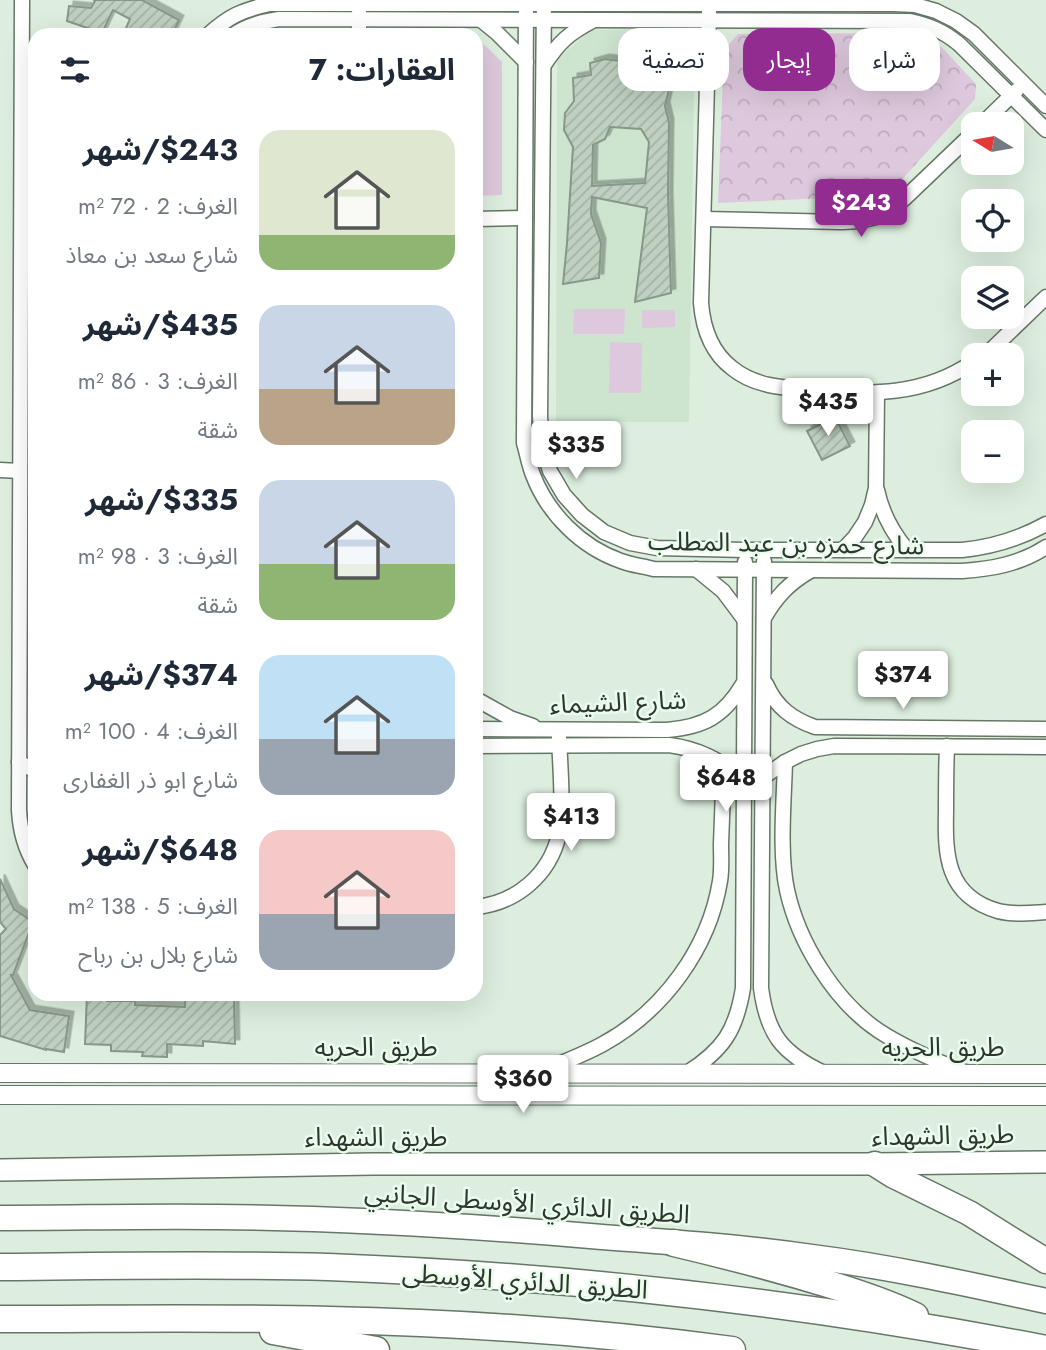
<!DOCTYPE html>
<html lang="ar">
<meta charset="utf-8">
<style>
body{margin:0;font-family:Jost,"Noto Sans Arabic",sans-serif;background:#f6f6f7;color:#1f2937;direction:rtl;height:100vh;display:flex;flex-direction:column;font-size:26px;white-space:nowrap}
*{box-sizing:border-box;margin:0}
p{font-size:23px;color:#747a83}
.icon{flex:none;width:38px;height:38px;fill:none;stroke:currentColor;stroke-width:2;stroke-linecap:round;stroke-linejoin:round}
.map{position:relative;flex:1;overflow:hidden;direction:ltr}
.sheet{position:absolute;left:28px;top:28px;width:455px;height:973px;display:flex;flex-direction:column;background:#fff;border-radius:21px;box-shadow:0 7px 28px #0002;direction:rtl}
.sheet>*{flex:none}
.top-card{position:absolute;left:504px;top:28px;width:436px;height:63px;direction:rtl;display:flex;gap:14px}
.needle{width:46px;rotate:281deg}
.fabs{position:absolute;left:961px;top:112px;display:grid;gap:14px}
.fabs a{display:grid;place-items:center;width:63px;height:63px;border-radius:14px;background:#fff;box-shadow:0 7px 28px #0002;font-size:35px}
.price{position:absolute;translate:-50% -60px;padding:0 16px;border-radius:7px;background:#fff;color:#222;font-size:23px;line-height:46px;filter:drop-shadow(0 2px 4px #0008)}
.price::after{content:'';position:absolute;left:50%;top:42px;width:21px;height:16px;margin-left:-10px;background:inherit;clip-path:polygon(0 0,100% 0,50% 100%)}
.price.active{background:#922c91;color:#fff}
ul{padding:0;list-style:none}
li{display:flex;align-items:center;gap:21px;height:175px;padding:0 28px}
li span{display:grid;place-items:center;flex:none;width:196px;height:140px;border-radius:21px;color:#555}
li>.icon{margin-inline-start:auto}
span .icon{width:84px;height:84px;fill:#fffc;stroke-width:1}
li b{font-size:30px}
h2{display:flex;justify-content:space-between;align-items:center;height:84px;padding:0 28px;font-size:30px}
.tag{padding:0 24px;border-radius:21px;background:#fff;box-shadow:0 7px 28px #0002;font-size:24px;line-height:63px}
.tag.active{background:#922c91;color:#fff}
.map>svg:first-child{display:block}
.built{fill:#cde4cf}
.grass{fill:#dec8dd}
.park{fill:url(#park-crowns)}
.building{fill:url(#building-hatch);stroke:#879788;stroke-width:2;fill-rule:evenodd;filter:url(#shadow)}
.lines{fill:none;stroke-linecap:round;stroke-linejoin:round}
.minor-casing{stroke:#667667;stroke-width:17}
.tertiary-casing{stroke:#667667;stroke-width:20}
.secondary-casing{stroke:#667667;stroke-width:24}
.trunk-casing{stroke:#667667;stroke-width:27}
.motorway-casing{stroke:#667667;stroke-width:29}
.minor{stroke:#fff;stroke-width:14}
.tertiary{stroke:#fff;stroke-width:18}
.secondary{stroke:#fff;stroke-width:21}
.trunk{stroke:#fff;stroke-width:24}
.motorway{stroke:#fff;stroke-width:26}
.labels{text-anchor:middle;stroke-width:5;stroke-linejoin:round;paint-order:stroke}
.street-label{font-size:26px;fill:#2f3630;stroke:#eafceb}
</style>
<div class="map">
<svg width="1046" height="1350" viewBox="0 0 1046 1350">
<defs>
<pattern id="park-crowns" width="20" height="18" patternUnits="userSpaceOnUse" patternTransform="scale(1.75)"><rect width="20" height="18" fill="#dec8dd"/><path d="M2 6a3 3 0 1 1 6 0M12 15a3 3 0 1 1 6 0" fill="none" stroke="#bfacbe"/></pattern>
<pattern id="building-hatch" width="6" height="6" patternUnits="userSpaceOnUse" patternTransform="scale(1.75)"><rect width="6" height="6" fill="#bfd0c0"/><path d="M-1 1l2-2M0 6l6-6M5 7l2-2" fill="none" stroke="#a4b3a5"/></pattern>
<filter id="shadow"><feDropShadow dx="4.5" dy="-4.5" stdDeviation="0" flood-color="#0004"/></filter>
</defs>
<rect width="100%" height="100%" fill="#ddeede"/>
<!-- built -->
<polygon class="built" points="695,28 689,422 556,422 557,59 591,30"/>
<!-- grass -->
<g class="grass">
<polygon points="476,37 502,62 502,195 476,196"/>
<polygon points="574,309 625,309 624,334 573,334"/>
<polygon points="642,310 675,310 675,327 642,328"/>
<polygon points="610,342 642,343 641,393 609,393"/>
</g>
<!-- park -->
<polygon class="park" points="912,33 935,40 976,84 975,99 896,186 872,196 718,203 724,50 738,34"/>
<!-- building -->
<g class="building">
<polygon points="94,0 142,0 179,20 172,35 123,35 130,19 113,10 102,33 67,21 69,6 91,8 95,1"/>
<path d="M648,57L671,81L665,106L669,123L668,194L671,293L635,302L647,208L592,197L591,214L601,243L599,278L563,284L567,243L573,147L564,130L565,113L574,101L573,78L591,75L590,63L605,59L627,62ZM610,127L641,129L649,142L645,183L592,186L593,145L605,139Z"/>
<polygon points="835,417 850,446 822,460 807,431"/>
<polygon points="0,879 14,909 33,922 13,975 11,975 30,1010 69,1016 64,1052 46,1049 46,1050 0,1036 0,935 6,929 0,922"/>
<polygon points="87,994 107,995 107,1001 135,1001 135,1005 185,1007 185,999 234,999 235,1044 203,1041 203,1046 167,1044 167,1057 142,1056 143,1052 111,1051 111,1045 85,1044"/>
</g>
<g class="lines">
<!-- minor casing -->
<g class="minor-casing">
<g id="minor">
<path d="M22,0L19,810C20,830 24,847 35,865"/>
<path d="M526,0L524,443C527,453 529,465 533,475C548,514 581,547 621,561C631,565 643,566 654,569L962,571C992,569 1020,564 1046,547"/>
<path d="M544,0L540,416L542,444L550,471L564,495L582,515L604,532L630,543L657,548L745,550H962C993,547 1019,539 1046,524"/>
<path d="M709,11L701,303C703,328 711,352 732,368C755,387 785,388 813,390C870,395 924,396 973,362"/>
<polyline points="481,20 497,33 526,62"/>
<path d="M208,35C229,16 242,10 270,4H893L915,5L936,11L956,21L974,34L1046,106"/>
<path d="M233,35C248,25 261,22 279,19L910,21C929,25 943,31 959,44L1046,130"/>
<polyline points="359,35 359,12"/>
<path d="M544,65C559,42 569,33 594,20"/>
<polyline points="982,124 1016,91"/>
<polyline points="476,219 525,218"/>
<polyline points="704,219 842,222 859,221 876,217 892,209 905,198 973,133"/>
<polyline points="983,355 992,349 1046,297"/>
<polyline points="0,470 20,471"/>
<path d="M877,490C882,514 892,532 907,550"/>
<polyline points="843,550 855,537 865,522 872,505 876,488 877,393"/>
<path d="M764,561L761,988C767,1033 781,1053 824,1073"/>
<polyline points="696,569 723,591 744,619"/>
<path d="M764,618C776,597 789,583 810,571"/>
<path d="M766,684C776,707 792,719 815,727L1046,729"/>
<polyline points="476,699 510,718 533,726"/>
<path d="M476,729L667,730C704,727 724,716 743,684"/>
<path d="M476,746L669,745C700,749 719,760 743,779L762,778L785,762L801,754L817,749L834,746L1046,747"/>
<path d="M947,746C946,768 946,789 946,811C945,855 946,896 998,911C1013,915 1030,913 1046,912"/>
<polyline points="19,762 35,771"/>
<path d="M785,762C784,800 779,853 787,890C798,941 834,1001 879,1031C905,1048 936,1061 965,1072"/>
<path d="M476,907C516,903 550,875 559,834C564,808 560,765 559,737"/>
<path d="M540,1072C561,1063 583,1055 603,1044C663,1011 709,949 720,881C722,869 721,856 721,844C722,817 723,790 724,764"/>
<path d="M687,1073C723,1050 736,1031 743,988L745,562"/>
</g>
</g>
<!-- tertiary casing -->
<g class="tertiary-casing">
<g id="tertiary">
<polyline points="0,1073 1046,1074"/>
<polyline points="0,1095 1046,1096"/>
</g>
</g>
<!-- secondary casing -->
<g class="secondary-casing">
<polyline id="secondary" points="0,1170 373,1164 875,1164 1046,1162"/>
</g>
<!-- trunk casing -->
<g class="trunk-casing">
<g id="trunk">
<polyline points="875,1164 894,1176 969,1213 1046,1261"/>
<path d="M0,1218C72,1218 144,1216 217,1217C345,1218 474,1226 602,1237C672,1242 743,1247 812,1257C891,1267 968,1284 1046,1301"/>
</g>
</g>
<!-- motorway casing -->
<g class="motorway-casing">
<g id="motorway">
<path d="M674,1243C725,1255 775,1268 825,1283C855,1292 886,1302 915,1316"/>
<path d="M0,1267C109,1266 218,1264 328,1267C568,1276 809,1303 1046,1349"/>
<path d="M0,1319C110,1319 220,1317 329,1320C464,1323 598,1332 732,1350"/>
<polyline points="273,1331 376,1350"/>
</g>
</g>
<!-- minor -->
<use href="#minor" class="minor"/>
<!-- tertiary -->
<use href="#tertiary" class="tertiary"/>
<!-- secondary -->
<use href="#secondary" class="secondary"/>
<!-- trunk -->
<use href="#trunk" class="trunk"/>
<!-- motorway -->
<use href="#motorway" class="motorway"/>
</g>
<g class="labels">
<!-- street labels -->
<g class="street-label">
<text transform="translate(786 543) rotate(1)" y="9">شارع حمزه بن عبد المطلب</text>
<text transform="translate(618 702) rotate(-2)" y="9">شارع الشيماء</text>
<text x="376" y="1056">طريق الحريه</text>
<text x="943" y="1056">طريق الحريه</text>
<text transform="translate(943 1135) rotate(-1)" y="9">طريق الشهداء</text>
<text x="376" y="1146">طريق الشهداء</text>
<text transform="translate(527 1203) rotate(4)" y="9">الطريق الدائري الأوسطى الجانبي</text>
<text transform="translate(525 1281) rotate(4)" y="9">الطريق الدائري الأوسطى</text>
</g>
</g>
</svg>
<div class="fabs">
<a><svg class="needle" viewBox="-14 -14 28 28"><path d="M0-13l5 13h-10z" fill="#e53935"/><path d="M0 13l5-13h-10z" fill="#747a83"/></svg></a>
<a><svg class="icon" aria-label="locate" viewBox="0 0 24 24"><circle cx="12" cy="12" r="6"/><path d="M12 2v4M12 18v4M2 12h4M18 12h4"/></svg></a>
<a><svg class="icon" aria-label="layers" viewBox="0 0 24 24"><path d="M12 4l9 5-9 5-9-5zM3 14l9 5 9-5"/></svg></a>
<a>+</a>
<a>−</a>
</div>
<b class="price active" style="left:861px;top:239px">$243</b>
<b class="price" style="left:828px;top:438px">$435</b>
<b class="price" style="left:576px;top:481px">$335</b>
<b class="price" style="left:903px;top:711px">$374</b>
<b class="price" style="left:726px;top:814px">$648</b>
<b class="price" style="left:571px;top:853px">$413</b>
<b class="price" style="left:523px;top:1115px">$360</b>
<div class="top-card">
<a class="tag">شراء</a>
<a class="tag active">إيجار</a>
<a class="tag">تصفية</a>
</div>
<section class="sheet">
<h2>العقارات: 7<svg class="icon" aria-label="filters" viewBox="0 0 24 24"><path d="M4 7h16M4 17h16"/><circle cx="9" cy="7" r="2"/><circle cx="15" cy="17" r="2"/></svg></h2>
<ul>
<li><span style="background:linear-gradient(#dfe7d0 75%,#8fb573 0)"><svg class="icon" aria-label="home" viewBox="0 0 24 24"><path d="M3 11l9-7 9 7M6 9v11h12V9"/></svg></span><div><b>$243/شهر</b><p>الغرف: 2 · 72 m²</p><p>شارع سعد بن معاذ</p></div></li>
<li><span style="background:linear-gradient(#c9d6e8 60%,#b9a48a 0)"><svg class="icon" aria-label="home" viewBox="0 0 24 24"><path d="M3 11l9-7 9 7M6 9v11h12V9"/></svg></span><div><b>$435/شهر</b><p>الغرف: 3 · 86 m²</p><p>شقة</p></div></li>
<li><span style="background:linear-gradient(#c9d6e8 60%,#8fb573 0)"><svg class="icon" aria-label="home" viewBox="0 0 24 24"><path d="M3 11l9-7 9 7M6 9v11h12V9"/></svg></span><div><b>$335/شهر</b><p>الغرف: 3 · 98 m²</p><p>شقة</p></div></li>
<li><span style="background:linear-gradient(#bfe0f5 60%,#9aa5b1 0)"><svg class="icon" aria-label="home" viewBox="0 0 24 24"><path d="M3 11l9-7 9 7M6 9v11h12V9"/></svg></span><div><b>$374/شهر</b><p>الغرف: 4 · 100 m²</p><p>شارع ابو ذر الغفارى</p></div></li>
<li><span style="background:linear-gradient(#f6c9c9 60%,#9aa5b1 0)"><svg class="icon" aria-label="home" viewBox="0 0 24 24"><path d="M3 11l9-7 9 7M6 9v11h12V9"/></svg></span><div><b>$648/شهر</b><p>الغرف: 5 · 138 m²</p><p>شارع بلال بن رباح</p></div></li>
</ul>
</section>
</div>
